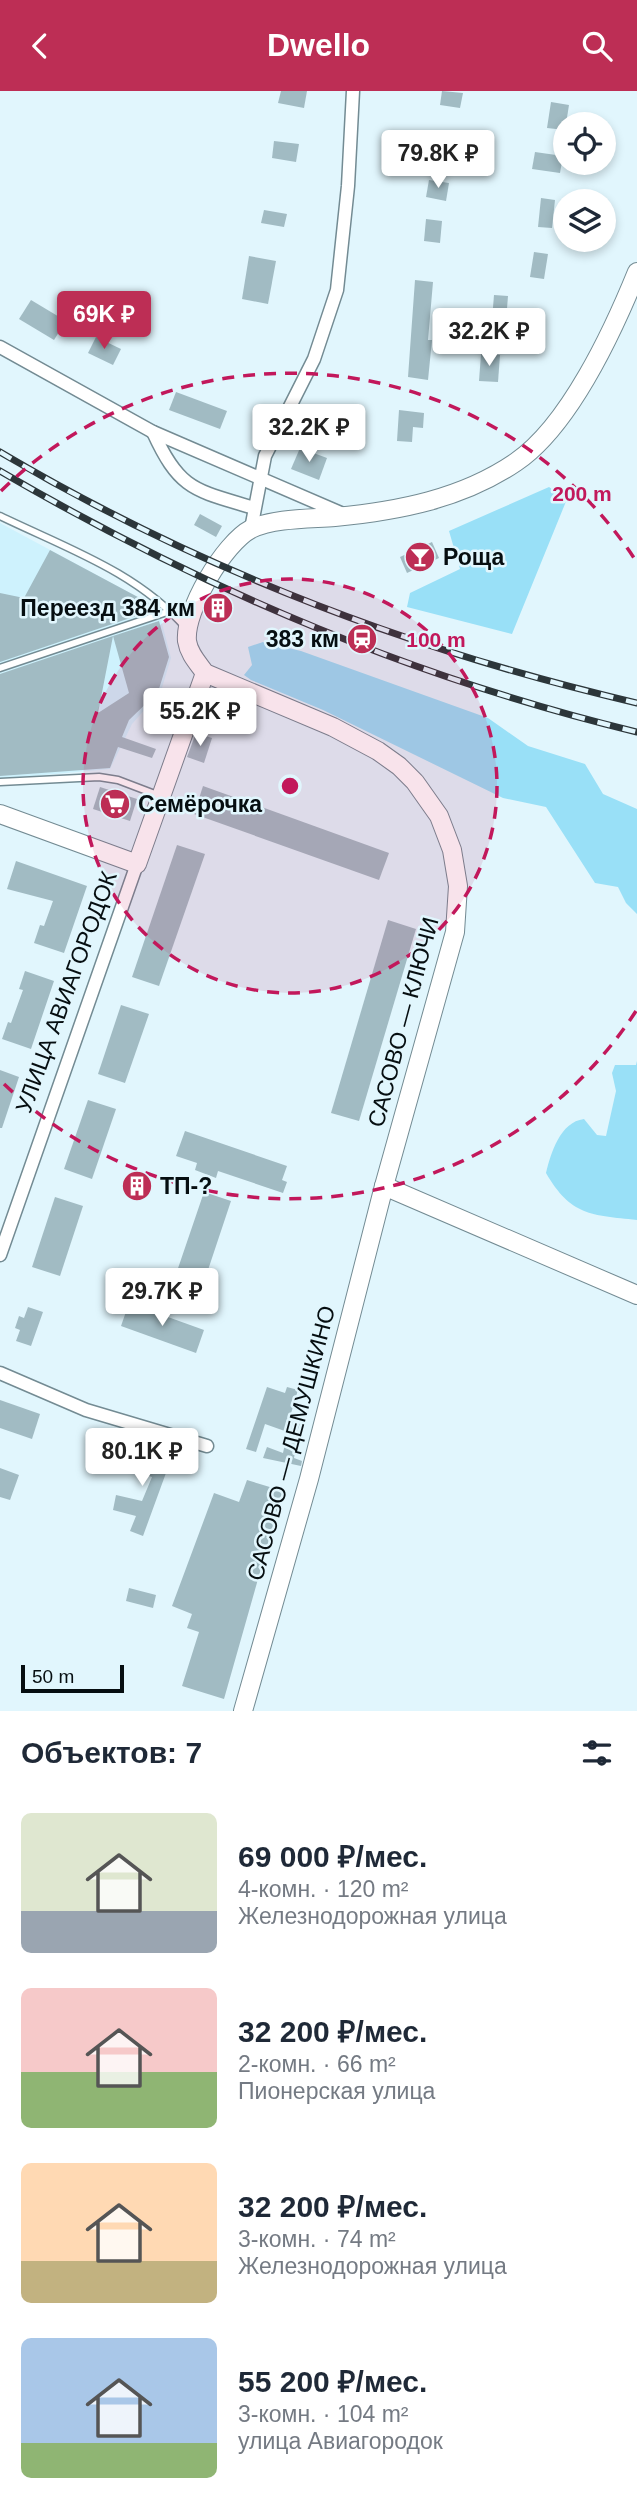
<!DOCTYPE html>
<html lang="ru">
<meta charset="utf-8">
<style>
body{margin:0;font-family:Arial,sans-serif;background:#f6f6f7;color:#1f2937;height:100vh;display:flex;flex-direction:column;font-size:26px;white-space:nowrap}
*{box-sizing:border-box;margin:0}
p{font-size:23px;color:#747a83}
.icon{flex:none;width:38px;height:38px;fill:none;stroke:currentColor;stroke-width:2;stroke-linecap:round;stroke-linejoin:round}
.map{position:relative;height:1620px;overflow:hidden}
.side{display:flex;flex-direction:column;background:#fff;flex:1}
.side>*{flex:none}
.fabs{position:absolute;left:553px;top:21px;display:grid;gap:14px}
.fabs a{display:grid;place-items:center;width:63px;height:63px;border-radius:50%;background:#fff;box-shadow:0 4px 10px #0003;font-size:35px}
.scale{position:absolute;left:21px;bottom:18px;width:103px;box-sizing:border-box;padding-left:7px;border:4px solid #060e11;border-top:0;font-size:19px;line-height:24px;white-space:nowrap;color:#060e11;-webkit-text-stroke:5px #e1f6fd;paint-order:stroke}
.price{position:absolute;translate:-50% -60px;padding:0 16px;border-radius:7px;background:#fff;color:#222;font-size:23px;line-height:46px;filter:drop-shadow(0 2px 4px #0008)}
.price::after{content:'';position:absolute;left:50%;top:42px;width:21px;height:16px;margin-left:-10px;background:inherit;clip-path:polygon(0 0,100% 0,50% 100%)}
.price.active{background:#bd2e55;color:#fff}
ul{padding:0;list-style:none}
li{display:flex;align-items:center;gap:21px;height:175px;padding:0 21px}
li span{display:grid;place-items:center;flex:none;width:196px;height:140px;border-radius:10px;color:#555}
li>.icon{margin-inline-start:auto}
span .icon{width:84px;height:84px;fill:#fffc;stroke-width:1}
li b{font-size:30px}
h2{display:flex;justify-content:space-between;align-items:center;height:84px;padding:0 21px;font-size:30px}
header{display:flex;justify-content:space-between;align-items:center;height:91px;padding:0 21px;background:#bd2e55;color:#fff;font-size:32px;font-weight:600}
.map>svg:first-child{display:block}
.built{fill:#cef2fd}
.green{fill:#99e0f7}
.building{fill:#a1bbc3}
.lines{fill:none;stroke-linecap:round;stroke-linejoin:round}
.lane-casing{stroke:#738b93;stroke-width:9}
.street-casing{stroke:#738b93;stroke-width:15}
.secondary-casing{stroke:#738b93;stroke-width:20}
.lane{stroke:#fff;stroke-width:6}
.street{stroke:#fff;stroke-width:12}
.secondary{stroke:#fff;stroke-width:18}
.rail-casing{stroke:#2c363a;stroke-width:7}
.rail{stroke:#e1f6fd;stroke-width:4.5;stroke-dasharray:13;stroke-linecap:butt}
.ring{fill:none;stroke:#c2185b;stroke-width:3.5;stroke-dasharray:12 9}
.labels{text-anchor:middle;stroke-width:5;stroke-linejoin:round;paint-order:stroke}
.poi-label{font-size:23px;font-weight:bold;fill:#060e11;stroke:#e1f6fd;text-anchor:start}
.street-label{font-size:23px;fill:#060e11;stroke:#e1f6fd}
.centre{fill:#c2185b;stroke:#e1f6fd;stroke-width:3.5}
.ring-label{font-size:21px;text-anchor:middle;font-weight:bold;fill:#c2185b;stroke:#e1f6fd;stroke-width:5;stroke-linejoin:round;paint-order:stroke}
</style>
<header><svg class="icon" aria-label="back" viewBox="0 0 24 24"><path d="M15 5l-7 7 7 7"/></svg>Dwello<svg class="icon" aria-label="search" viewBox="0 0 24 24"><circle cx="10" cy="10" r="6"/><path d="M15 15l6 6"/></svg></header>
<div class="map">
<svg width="637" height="1620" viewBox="0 0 637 1620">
<rect width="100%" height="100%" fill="#e1f6fd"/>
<!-- built -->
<polygon class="built" points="0,432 158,517 171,567 161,600 132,633 110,678 0,688"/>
<!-- green -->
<g class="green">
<polygon points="549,396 567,408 512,543 407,516 410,502 460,478 449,440"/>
<polygon points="263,551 301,560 488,627 528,655 585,673 603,703 637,718 637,823 626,812 618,796 595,792 546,716 503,707 323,619 251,589 244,584 252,574 248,556"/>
<path d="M637,970V1129C591,1124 571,1125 546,1082C551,1062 560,1031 584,1028L597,1044L606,1045L616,1000L612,982L615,974H636Z"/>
</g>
<!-- building -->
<g class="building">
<polygon points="281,0 307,0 304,17 278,12"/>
<polygon points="442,0 463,2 460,17 440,14"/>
<polygon points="551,11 569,14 565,39 547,37"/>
<polygon points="436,45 458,48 455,68 433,65"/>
<polygon points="274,50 299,53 296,71 272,67"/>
<polygon points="535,61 563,65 560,82 532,78"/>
<polygon points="429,89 449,92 446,110 426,106"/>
<polygon points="541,107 555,109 552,137 538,136"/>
<polygon points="264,119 287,123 284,136 261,132"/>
<polygon points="426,128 442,130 440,152 424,150"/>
<polygon points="534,161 548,163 544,188 530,186"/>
<polygon points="249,165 276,170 268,213 242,208"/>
<polygon points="415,189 433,191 428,249 432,249 428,289 408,286"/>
<polygon points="494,204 508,205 506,230 492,229"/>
<polygon points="31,209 66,230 54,249 19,228"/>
<polygon points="96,246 121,258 113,274 88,262"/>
<polygon points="481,263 500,264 498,291 479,290"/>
<polygon points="176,301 227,320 220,338 169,319"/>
<polygon points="399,319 424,322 423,337 413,336 412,351 397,350"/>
<polygon points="300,357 327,367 319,389 291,378"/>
<polygon points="200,423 222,435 216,446 194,434"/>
<polygon points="432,451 439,467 407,482 400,466"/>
<polygon points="50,459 149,512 148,521 0,571 0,502 24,507"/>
<polygon points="159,530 169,566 158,601 129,629 122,646 156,658 152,667 118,656 110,677 0,685 0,583 113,545 98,622 129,602 113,545"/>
<polygon points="196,642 212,647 204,672 187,666"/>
<polygon points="203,695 389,762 379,789 194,723"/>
<polygon points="100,696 137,708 130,730 93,718"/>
<polygon points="177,754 205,763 159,895 132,886"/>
<polygon points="16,770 87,795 64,862 34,852 40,834 44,835 53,810 7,798"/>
<polygon points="388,829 416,838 359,1030 331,1022"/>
<polygon points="25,880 54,890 31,958 2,948 8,931 11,932 23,899 19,898"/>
<polygon points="121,914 149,923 125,992 98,983"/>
<polygon points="0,979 19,986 2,1037 0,1037"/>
<polygon points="88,1009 116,1018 92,1088 64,1078"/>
<polygon points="185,1040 287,1075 282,1089 287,1091 283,1102 218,1080 216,1087 195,1079 197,1072 176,1065"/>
<polygon points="204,1101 231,1110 204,1191 200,1189 196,1199 173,1192"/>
<polygon points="55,1106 83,1115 60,1185 32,1176"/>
<polygon points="129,1212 204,1239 196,1262 121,1235"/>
<polygon points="28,1216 43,1221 31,1255 16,1250 20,1239 15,1237 19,1225 24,1227"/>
<polygon points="267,1296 285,1302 287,1296 298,1299 289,1329 300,1333 296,1344 265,1333 256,1361 246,1358"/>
<polygon points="0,1309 40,1323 32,1348 0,1337"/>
<polygon points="286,1348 297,1350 294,1367 302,1370 301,1375 263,1367 267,1356 283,1362"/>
<polygon points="127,1356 170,1371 143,1445 130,1440 136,1425 113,1419 116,1404 142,1410 152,1386 120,1375"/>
<polygon points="0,1377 19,1384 10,1409 0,1406"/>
<polygon points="247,1389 283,1400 224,1608 182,1595 199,1541 187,1537 192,1523 172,1515 214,1402 239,1411"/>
<polygon points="129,1497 156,1504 153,1517 126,1510"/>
</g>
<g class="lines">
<!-- lane casing -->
<g class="lane-casing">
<g id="lane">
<path d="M0,425C66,457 137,481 186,537"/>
<polyline points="0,577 170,520"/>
<polyline points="0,691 99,686 118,689 160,705"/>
</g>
</g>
<!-- street casing -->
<g class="street-casing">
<g id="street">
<polyline points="0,256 153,341 343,423"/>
<path d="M153,341C180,400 195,399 254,417"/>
<polyline points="251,438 265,365 314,268 337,199 348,95 353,0"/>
<polyline points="0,1164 137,773"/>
<polyline points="0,1282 86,1319 207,1355"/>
</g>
</g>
<!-- secondary casing -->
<g class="secondary-casing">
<g id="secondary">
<polyline points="0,723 137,773 205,582"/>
<polyline points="384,1095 637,1204"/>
<path d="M243,1620L309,1388L384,1095L455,841L458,795L452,759L439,725L415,691L399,675L378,660L333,636L205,582C198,572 189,563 187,550C184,520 224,452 251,438C275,427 309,428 335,426C398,420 462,408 516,371C569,335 613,240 637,181"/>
</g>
</g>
<!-- lane -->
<use href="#lane" class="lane"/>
<!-- street -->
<use href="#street" class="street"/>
<!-- secondary -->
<use href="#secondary" class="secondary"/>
<!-- rail casing -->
<g class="rail-casing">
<g id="rail">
<path d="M0,361C198,478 413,560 637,612"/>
<path d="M0,380C199,496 413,587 637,641"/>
</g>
</g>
<!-- rail -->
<use href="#rail" class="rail"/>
</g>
<!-- distance rings -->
<circle cx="290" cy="695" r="207" fill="#c2185b" fill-opacity=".12"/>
<g class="ring">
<circle cx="290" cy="695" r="207"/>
<path d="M636 920A413 413 0 0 1 1 990M1 400A413 413 0 0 1 636 470"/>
</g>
<!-- icons -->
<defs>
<g id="bar-disc" transform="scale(1.575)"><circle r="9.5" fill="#bd2e55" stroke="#e1f6fd"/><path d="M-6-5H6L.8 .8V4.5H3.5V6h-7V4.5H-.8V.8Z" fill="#fff"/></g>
<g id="building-disc" transform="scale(1.575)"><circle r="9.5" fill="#bd2e55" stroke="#e1f6fd"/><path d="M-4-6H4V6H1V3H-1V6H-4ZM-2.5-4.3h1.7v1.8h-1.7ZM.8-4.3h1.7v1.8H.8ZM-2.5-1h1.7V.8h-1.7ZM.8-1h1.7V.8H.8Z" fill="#fff"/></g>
<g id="station-disc" transform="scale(1.575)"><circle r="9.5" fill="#bd2e55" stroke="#e1f6fd"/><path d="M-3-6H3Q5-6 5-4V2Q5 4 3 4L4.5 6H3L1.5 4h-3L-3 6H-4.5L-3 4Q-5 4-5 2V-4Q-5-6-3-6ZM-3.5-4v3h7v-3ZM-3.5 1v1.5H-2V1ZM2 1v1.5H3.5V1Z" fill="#fff"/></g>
<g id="supermarket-disc" transform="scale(1.575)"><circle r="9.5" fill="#bd2e55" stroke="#e1f6fd"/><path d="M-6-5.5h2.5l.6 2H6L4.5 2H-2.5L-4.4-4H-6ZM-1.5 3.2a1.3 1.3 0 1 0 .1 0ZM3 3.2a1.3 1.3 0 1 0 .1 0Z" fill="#fff"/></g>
</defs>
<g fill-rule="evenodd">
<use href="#bar-disc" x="420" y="466"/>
<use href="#building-disc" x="218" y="517"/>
<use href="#station-disc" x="362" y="548"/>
<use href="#supermarket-disc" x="115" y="713"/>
<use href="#building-disc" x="137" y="1095"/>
</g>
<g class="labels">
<!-- poi labels -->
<g class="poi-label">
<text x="443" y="474">Роща</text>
<text x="195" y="525" text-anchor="end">Переезд 384 км</text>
<text x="339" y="556" text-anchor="end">383 км</text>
<text x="138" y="721">Семёрочка</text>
<text x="160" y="1103">ТП-?</text>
</g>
<!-- street labels -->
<g class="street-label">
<text transform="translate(66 901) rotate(-70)" y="8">УЛИЦА АВИАГОРОДОК</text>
<text transform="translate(403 931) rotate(-75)" y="8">САСОВО — КЛЮЧИ</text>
<text transform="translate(291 1352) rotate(-75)" y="8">САСОВО — ДЕМУШКИНО</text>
</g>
</g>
<circle cx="290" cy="695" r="10" class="centre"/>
<g class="ring-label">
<text x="582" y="410">200 m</text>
<text x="436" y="556">100 m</text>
</g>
</svg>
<div class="fabs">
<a><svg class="icon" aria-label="locate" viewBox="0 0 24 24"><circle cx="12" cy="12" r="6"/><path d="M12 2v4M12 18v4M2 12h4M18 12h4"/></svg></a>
<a><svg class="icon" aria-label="layers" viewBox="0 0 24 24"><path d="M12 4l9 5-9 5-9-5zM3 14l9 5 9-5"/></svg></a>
</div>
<div class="scale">50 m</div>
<b class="price" style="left:438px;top:99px">79.8K ₽</b>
<b class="price active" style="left:104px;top:260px">69K ₽</b>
<b class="price" style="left:489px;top:277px">32.2K ₽</b>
<b class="price" style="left:309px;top:373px">32.2K ₽</b>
<b class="price" style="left:200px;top:657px">55.2K ₽</b>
<b class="price" style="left:162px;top:1237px">29.7K ₽</b>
<b class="price" style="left:142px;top:1397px">80.1K ₽</b>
</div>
<section class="side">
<h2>Объектов: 7<svg class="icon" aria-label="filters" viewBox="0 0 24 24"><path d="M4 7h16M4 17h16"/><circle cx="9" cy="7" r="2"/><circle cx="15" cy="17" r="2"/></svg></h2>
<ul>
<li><span style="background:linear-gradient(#dfe7d0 70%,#9aa5b1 0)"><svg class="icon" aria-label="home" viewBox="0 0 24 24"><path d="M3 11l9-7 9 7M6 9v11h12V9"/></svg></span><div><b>69 000 ₽/мес.</b><p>4-комн. · 120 m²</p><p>Железнодорожная улица</p></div></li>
<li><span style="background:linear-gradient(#f6c9c9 60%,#8fb573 0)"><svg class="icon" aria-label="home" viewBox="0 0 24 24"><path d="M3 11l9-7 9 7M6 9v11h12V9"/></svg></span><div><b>32 200 ₽/мес.</b><p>2-комн. · 66 m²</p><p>Пионерская улица</p></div></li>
<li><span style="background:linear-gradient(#ffd9b3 70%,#c2b280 0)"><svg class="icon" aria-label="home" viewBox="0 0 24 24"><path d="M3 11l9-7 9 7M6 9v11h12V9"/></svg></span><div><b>32 200 ₽/мес.</b><p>3-комн. · 74 m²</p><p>Железнодорожная улица</p></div></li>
<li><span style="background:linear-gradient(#a9c7e8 75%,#8fb573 0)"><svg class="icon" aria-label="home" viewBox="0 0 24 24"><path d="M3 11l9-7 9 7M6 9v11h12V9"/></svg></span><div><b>55 200 ₽/мес.</b><p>3-комн. · 104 m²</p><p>улица Авиагородок</p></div></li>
</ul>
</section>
